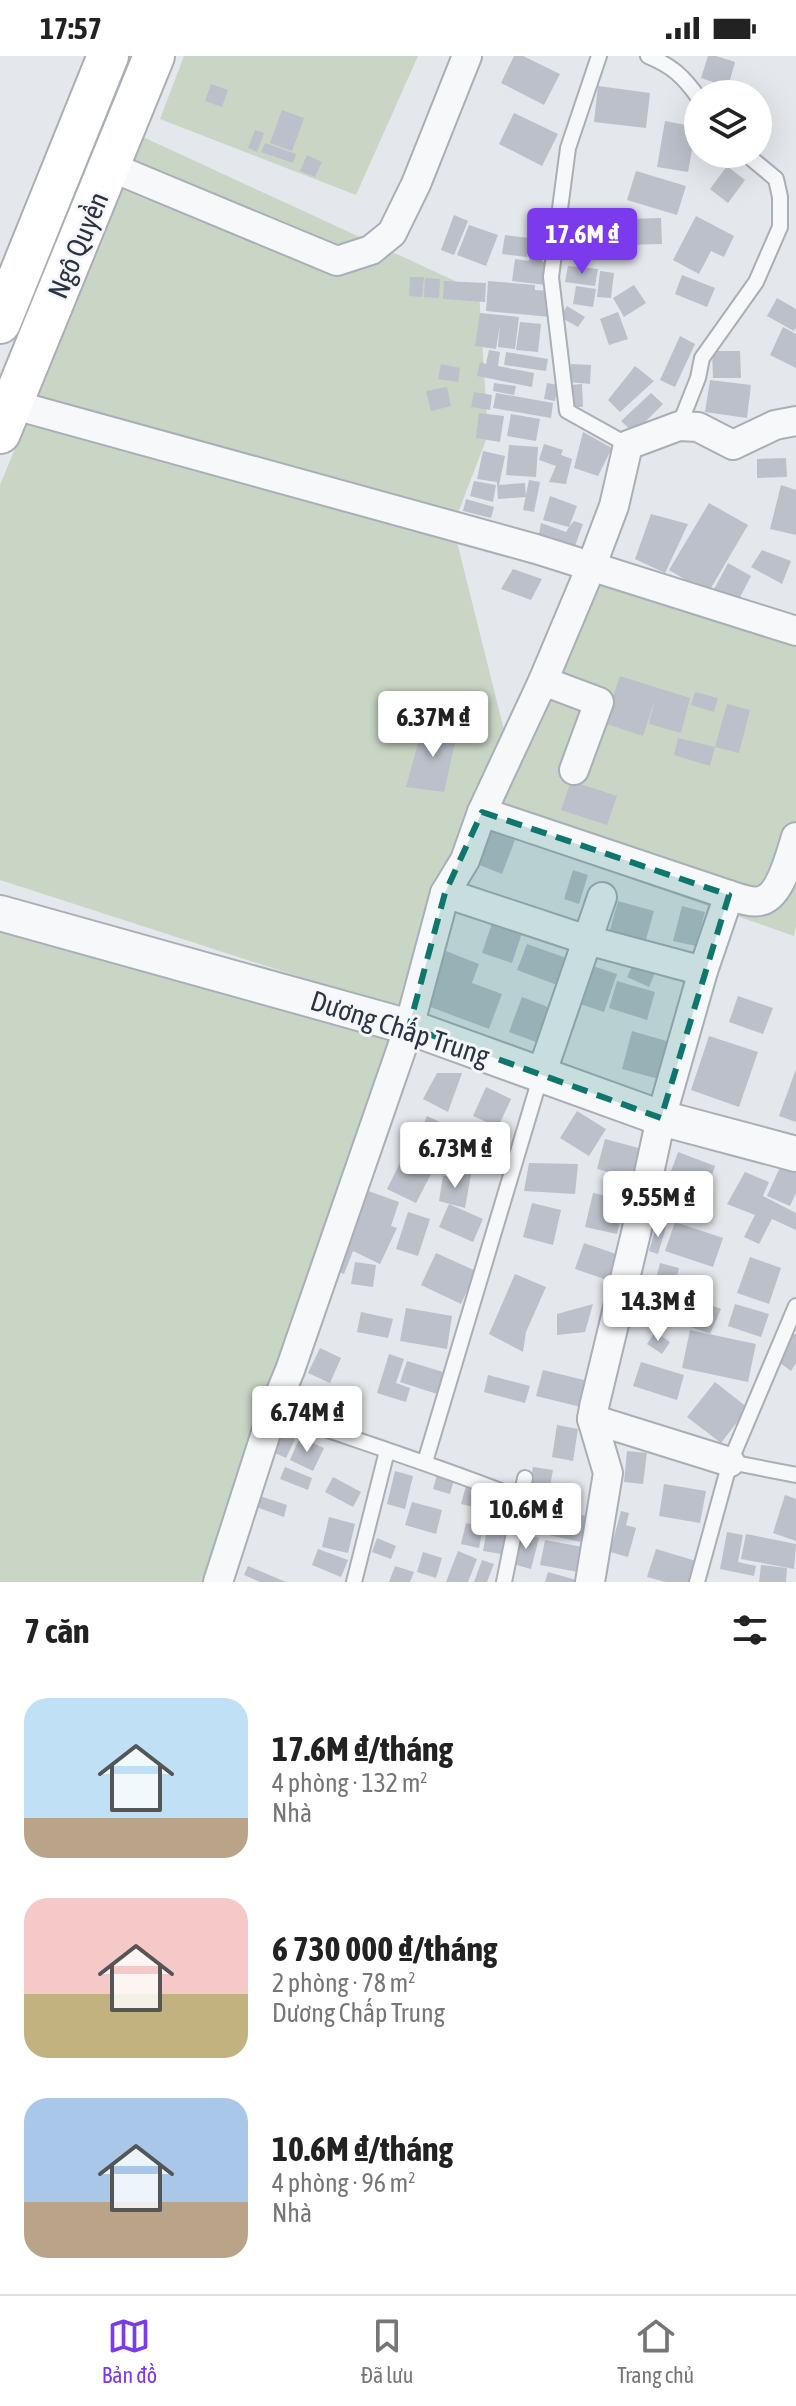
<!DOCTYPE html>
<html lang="vi">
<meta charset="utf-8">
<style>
body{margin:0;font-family:"Asap Condensed",sans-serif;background:#f2f2f2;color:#222;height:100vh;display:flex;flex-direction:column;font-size:30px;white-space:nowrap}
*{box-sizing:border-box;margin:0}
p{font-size:26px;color:#767676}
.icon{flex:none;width:44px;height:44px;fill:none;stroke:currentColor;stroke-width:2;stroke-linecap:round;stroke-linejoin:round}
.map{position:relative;height:1526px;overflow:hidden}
.drawer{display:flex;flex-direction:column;background:#fff;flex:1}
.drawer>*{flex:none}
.buttons{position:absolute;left:684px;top:24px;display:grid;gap:16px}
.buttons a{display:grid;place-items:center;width:88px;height:88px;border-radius:50%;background:#fff;box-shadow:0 8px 32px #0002;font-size:40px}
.price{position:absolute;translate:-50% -68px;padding:0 18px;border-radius:8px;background:#fff;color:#222;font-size:26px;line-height:52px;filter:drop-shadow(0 2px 4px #0008)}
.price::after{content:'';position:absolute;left:50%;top:48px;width:24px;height:18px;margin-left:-12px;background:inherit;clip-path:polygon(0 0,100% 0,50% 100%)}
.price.current{background:#7c3aed;color:#fff}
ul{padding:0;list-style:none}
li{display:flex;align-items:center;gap:24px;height:200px;padding:0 24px}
li span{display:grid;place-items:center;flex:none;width:224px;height:160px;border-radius:24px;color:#555}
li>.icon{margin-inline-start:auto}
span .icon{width:96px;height:96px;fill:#fffc;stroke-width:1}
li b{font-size:34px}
h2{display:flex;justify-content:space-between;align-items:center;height:96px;padding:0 24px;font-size:34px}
.status{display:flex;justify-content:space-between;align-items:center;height:56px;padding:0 40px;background:#fff;direction:ltr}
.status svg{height:22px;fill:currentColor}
.menu{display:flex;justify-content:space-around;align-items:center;height:112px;border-top:2px solid #e0e0e0;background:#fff;font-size:22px;color:#767676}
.menu a{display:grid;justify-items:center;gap:4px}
.menu .current{color:#7c3aed}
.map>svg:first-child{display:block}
.green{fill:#c9d6c5}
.building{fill:#bbc0ca}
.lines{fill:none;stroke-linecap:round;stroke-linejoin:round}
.service-casing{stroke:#a9aeb7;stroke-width:18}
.minor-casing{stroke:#a9aeb7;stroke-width:32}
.tertiary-casing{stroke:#a9aeb7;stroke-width:38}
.secondary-casing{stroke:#a9aeb7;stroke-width:44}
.service{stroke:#f7f8fa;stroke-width:14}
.minor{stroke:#f7f8fa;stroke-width:28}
.tertiary{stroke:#f7f8fa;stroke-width:34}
.secondary{stroke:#fff;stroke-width:40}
.marked{fill:#0f766e;fill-opacity:0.2;stroke:#0f766e;stroke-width:6;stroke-dasharray:16 10;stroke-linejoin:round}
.labels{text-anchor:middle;stroke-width:6;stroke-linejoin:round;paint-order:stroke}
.street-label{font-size:28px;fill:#2b3445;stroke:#f4f6f9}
</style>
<div class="status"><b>17:57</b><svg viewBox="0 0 49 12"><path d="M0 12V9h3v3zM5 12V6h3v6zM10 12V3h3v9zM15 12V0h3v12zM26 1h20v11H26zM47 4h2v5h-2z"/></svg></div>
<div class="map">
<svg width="796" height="1526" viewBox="0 0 796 1526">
<rect width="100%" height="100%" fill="#e4e7ec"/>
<!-- green -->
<g class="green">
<polygon points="184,0 418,0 356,139 160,63"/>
<polygon points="143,81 479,236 488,379 453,470 505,678 215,1526 0,1526 0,846 399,953 0,824 0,429"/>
<polygon points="586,522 796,585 796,870 794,880 490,774"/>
</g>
<!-- building -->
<g class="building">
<polygon points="514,0 523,0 560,18 544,49 501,27"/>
<polygon points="708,0 716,0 735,6 728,31 701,22"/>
<polygon points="211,28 228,34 222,51 205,45"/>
<polygon points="598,30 650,37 646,72 594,66"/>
<polygon points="282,54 304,62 292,95 270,87"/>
<polygon points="514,57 558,78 542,110 499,88"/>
<polygon points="665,65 696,71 688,116 657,111"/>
<polygon points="255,74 264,77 257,96 248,92"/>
<polygon points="265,87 296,98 293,107 261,96"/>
<polygon points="307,99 322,106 315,121 300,115"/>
<polygon points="727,110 745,124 728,147 710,133"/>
<polygon points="636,115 686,130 677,159 627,144"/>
<polygon points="570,157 611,158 609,192 569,191"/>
<polygon points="454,159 468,165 454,199 441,194"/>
<polygon points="696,160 734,180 724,201 711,195 699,218 673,204"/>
<polygon points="661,162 662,188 627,189 627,163"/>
<polygon points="469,169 498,179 486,210 457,199"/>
<polygon points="532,175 545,177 542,206 548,207 546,229 512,225 515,203 529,205"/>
<polygon points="505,179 529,182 527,201 502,198"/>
<polygon points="568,210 598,213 595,230 565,226"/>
<polygon points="600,215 614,217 611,242 597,241"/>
<polygon points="682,219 715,232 707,251 675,238"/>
<polygon points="410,221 424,221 422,241 409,240"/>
<polygon points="425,222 440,223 439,242 424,241"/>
<polygon points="444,225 486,227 485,246 443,243"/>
<polygon points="488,225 535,229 535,234 554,235 551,261 486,255"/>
<polygon points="634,229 646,247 624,261 613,242"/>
<polygon points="576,230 596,233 593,251 573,248"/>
<polygon points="777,242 796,253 796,271 794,275 767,260"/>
<polygon points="567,250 585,261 578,271 560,261"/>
<polygon points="618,256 628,283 609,289 600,263"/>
<polygon points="480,257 519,261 515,293 498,291 500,269 496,293 475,290"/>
<polygon points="520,266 541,268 538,296 516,294"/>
<polygon points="783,271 796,278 796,312 770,299"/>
<polygon points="680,280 695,288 675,331 660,324"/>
<polygon points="489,294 500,296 498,310 534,317 532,331 477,320 480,306 486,308"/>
<polygon points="712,295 740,295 741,322 713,322"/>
<polygon points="506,296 548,303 546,315 504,309"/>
<polygon points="441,308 460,312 458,326 438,323"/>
<polygon points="571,308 591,309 590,328 569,326"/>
<polygon points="635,310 654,325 620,356 608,344"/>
<polygon points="710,324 751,329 747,362 705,356"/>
<polygon points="494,327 516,330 514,339 493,335"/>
<polygon points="547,327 558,329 555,345 544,343"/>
<polygon points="582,328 583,351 570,351 570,329"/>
<polygon points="447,331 451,350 431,355 426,335"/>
<polygon points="474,336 492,339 490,354 471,351"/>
<polygon points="496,337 553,347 551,362 493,352"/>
<polygon points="651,337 663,348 634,377 621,365"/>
<polygon points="479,357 504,360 500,386 476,382"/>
<polygon points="511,358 540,363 536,385 507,380"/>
<polygon points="583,376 612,392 598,420 574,412"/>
<polygon points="544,388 563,394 561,399 572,403 566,428 549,426 556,410 539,404"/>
<polygon points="509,389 538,391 536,421 506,419"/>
<polygon points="483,395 505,400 499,429 525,427 526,441 498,443 497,426 477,423"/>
<polygon points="786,402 787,421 757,422 757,403"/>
<polygon points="529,424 540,426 534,456 523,454"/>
<polygon points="474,425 496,429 493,446 470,440"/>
<polygon points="781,429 796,434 796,479 770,473"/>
<polygon points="550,440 577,450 569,471 574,465 583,468 571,501 537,489 541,467 566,476 569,471 543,464"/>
<polygon points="466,443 494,451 491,462 463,455"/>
<polygon points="709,447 748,469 708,537 669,514"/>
<polygon points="651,458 688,468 665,517 635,503"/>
<polygon points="762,494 791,505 782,528 751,511"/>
<polygon points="728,507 751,520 735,551 711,539"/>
<polygon points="513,513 542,523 531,544 501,533"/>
<polygon points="620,620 690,642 681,677 649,668 655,643 643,680 604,667"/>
<polygon points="695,636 718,642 714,656 691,649"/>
<polygon points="727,648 750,654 739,697 715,691 710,710 674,699 678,682 715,691"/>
<polygon points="458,672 444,736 406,731 422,673"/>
<polygon points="571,725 617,740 607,769 561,754"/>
<polygon points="490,774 515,784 502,818 477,808"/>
<polygon points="573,814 588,819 579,848 564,843"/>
<polygon points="618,845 654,855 645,887 609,877"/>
<polygon points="682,850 705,856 696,890 673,885"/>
<polygon points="493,864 523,874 512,907 482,897"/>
<polygon points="527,888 575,905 565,932 517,914"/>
<polygon points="446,895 479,908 472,927 502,938 489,973 425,949"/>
<polygon points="638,898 656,915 649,931 627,921"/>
<polygon points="584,907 617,918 604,956 571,945"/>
<polygon points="617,925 655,936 647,964 609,952"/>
<polygon points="738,940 773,952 763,978 729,966"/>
<polygon points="522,941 556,954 544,989 509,976"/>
<polygon points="632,975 677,988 666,1025 622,1013"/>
<polygon points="709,980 758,996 739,1051 691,1034"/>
<polygon points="796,1013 796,1066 779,1060"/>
<polygon points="437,1017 462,1017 448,1056 423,1043"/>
<polygon points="486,1031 511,1043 498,1071 473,1060"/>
<polygon points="577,1055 606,1073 589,1100 560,1082"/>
<polygon points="427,1060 455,1073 447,1093 418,1081"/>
<polygon points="468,1068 497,1082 496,1105 461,1093"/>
<polygon points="605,1083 650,1095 641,1125 597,1113"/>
<polygon points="678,1096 715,1110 701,1151 663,1138"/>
<polygon points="402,1103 431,1118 416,1147 387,1133"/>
<polygon points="529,1107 578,1108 575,1138 524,1135"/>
<polygon points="781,1109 796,1116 796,1137 790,1150 767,1140"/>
<polygon points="745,1116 769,1126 763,1140 796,1157 796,1174 772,1163 759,1188 744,1181 755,1159 727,1148"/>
<polygon points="471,1118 465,1152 439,1145 443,1120"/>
<polygon points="360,1132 399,1146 391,1170 397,1172 380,1208 353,1195 344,1218 331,1213"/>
<polygon points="593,1137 625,1144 617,1178 585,1171"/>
<polygon points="532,1147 561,1154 553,1189 523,1181"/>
<polygon points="449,1148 483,1163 473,1186 439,1171"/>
<polygon points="408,1156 430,1163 418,1200 396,1193"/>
<polygon points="675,1166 723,1182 713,1211 665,1195"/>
<polygon points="657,1168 666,1171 658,1198 649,1195"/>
<polygon points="584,1187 622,1200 613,1226 575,1213"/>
<polygon points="436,1197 476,1215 461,1248 421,1229"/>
<polygon points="750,1201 781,1212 769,1248 737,1237"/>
<polygon points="355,1206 376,1209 373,1231 351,1228"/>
<polygon points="660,1207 679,1212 675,1228 656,1224"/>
<polygon points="515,1218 546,1231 526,1276 523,1296 489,1278"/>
<polygon points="692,1242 721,1253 710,1278 686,1269"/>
<polygon points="593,1248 585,1276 557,1279 557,1258"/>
<polygon points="735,1248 769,1258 761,1281 728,1270"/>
<polygon points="406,1252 452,1260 447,1293 400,1285"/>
<polygon points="361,1256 393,1263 388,1282 357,1276"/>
<polygon points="690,1274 756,1288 748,1326 682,1312"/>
<polygon points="790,1275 796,1279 796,1307 791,1315 772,1301"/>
<polygon points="655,1276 670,1286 662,1298 647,1288"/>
<polygon points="320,1292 341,1302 330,1327 308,1317"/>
<polygon points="389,1298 404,1303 396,1327 410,1332 406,1346 377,1337"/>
<polygon points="407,1305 443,1316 437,1338 400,1326"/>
<polygon points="641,1306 684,1319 677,1344 633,1330"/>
<polygon points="543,1314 592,1326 585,1352 536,1340"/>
<polygon points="488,1319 530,1330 525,1347 484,1336"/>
<polygon points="715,1326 748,1352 721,1387 687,1361"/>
<polygon points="557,1369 578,1373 573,1405 552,1401"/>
<polygon points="273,1373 295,1383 286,1402 264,1392"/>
<polygon points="300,1381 324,1392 313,1415 290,1404"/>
<polygon points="627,1395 647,1397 643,1428 624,1426"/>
<polygon points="285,1411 312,1422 308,1434 280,1423"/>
<polygon points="533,1411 553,1414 546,1452 526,1448"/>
<polygon points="395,1415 413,1420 405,1453 387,1448"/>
<polygon points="437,1419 454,1424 450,1438 433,1433"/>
<polygon points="333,1421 361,1436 353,1451 325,1436"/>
<polygon points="664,1428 706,1435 700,1467 659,1460"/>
<polygon points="466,1430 482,1434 478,1452 461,1448"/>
<polygon points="493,1434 512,1441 505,1462 485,1455"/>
<polygon points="257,1439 287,1449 284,1461 253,1450"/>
<polygon points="785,1439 796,1443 796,1485 773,1477"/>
<polygon points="412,1446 442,1454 436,1478 405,1469"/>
<polygon points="550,1453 586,1460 581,1486 544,1478"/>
<polygon points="621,1455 629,1457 626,1469 636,1472 628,1501 610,1496"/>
<polygon points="329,1461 355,1468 348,1497 322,1491"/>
<polygon points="466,1467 483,1471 479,1492 461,1488"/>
<polygon points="488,1469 506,1473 501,1498 483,1495"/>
<polygon points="727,1476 743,1479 738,1506 756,1510 754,1520 720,1513"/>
<polygon points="521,1478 539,1482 531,1513 513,1508"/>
<polygon points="746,1478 796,1488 794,1513 741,1503"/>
<polygon points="377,1482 396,1490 391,1503 372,1496"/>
<polygon points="545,1484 593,1493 589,1518 540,1509"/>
<polygon points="318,1493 348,1504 341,1521 312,1509"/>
<polygon points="656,1493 696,1505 690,1526 666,1526 647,1521"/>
<polygon points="458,1495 477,1503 468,1526 446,1526"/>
<polygon points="423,1496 442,1502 436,1522 417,1516"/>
<polygon points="482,1504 494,1508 487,1526 474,1526"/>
<polygon points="761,1509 787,1512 786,1526 759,1526"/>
<polygon points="248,1510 286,1526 260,1526 244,1519"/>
<polygon points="395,1510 414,1516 410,1526 389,1526"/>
<polygon points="548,1516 580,1525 580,1526 545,1526"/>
</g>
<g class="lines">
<!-- service casing -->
<g class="service-casing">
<g id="service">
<polyline points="599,0 568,92 551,221 567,355 628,389"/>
<path d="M648,0C672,10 683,20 698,41"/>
<polyline points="679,370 698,322 702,302 756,226 780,171 780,141 776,123 746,98"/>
<path d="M273,1355C355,1384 439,1410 521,1443L525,1422"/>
<polyline points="425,1406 541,1019"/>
<polyline points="730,1406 796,1419"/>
<polyline points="354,1526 387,1395"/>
<polyline points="504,1526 521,1443"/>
<polyline points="697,1526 730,1406 796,1250"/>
</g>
</g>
<!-- minor casing -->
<g class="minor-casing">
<g id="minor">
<polyline points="111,111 337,205 371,194 392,177 416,128 467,0"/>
<polyline points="0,345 536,493 796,575"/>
<polyline points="543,625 599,646 574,714"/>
<path d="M482,756L729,839C738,842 751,847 760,845C781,841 790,799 796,781"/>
<polyline points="445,837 587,884 703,915"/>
<polyline points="541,1019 602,841"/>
<polyline points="592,1363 730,1406"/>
<polyline points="218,1526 273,1355 290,1314 409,971 445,837 465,804 482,756 543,625 591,511 614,450 628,389 679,370 698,371 733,389 775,369 796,365"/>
<polyline points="590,1526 608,1417 592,1363 594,1351 636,1177 661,1062 703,915 729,839"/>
</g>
</g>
<!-- tertiary casing -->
<g class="tertiary-casing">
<polyline id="tertiary" points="0,857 409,971 661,1062 796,1098"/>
</g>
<!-- secondary casing -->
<g class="secondary-casing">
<g id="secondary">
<polyline points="0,267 108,0"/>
<polyline points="0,377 154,0"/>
</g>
</g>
<!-- service -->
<use href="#service" class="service"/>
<!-- minor -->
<use href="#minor" class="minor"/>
<!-- tertiary -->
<use href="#tertiary" class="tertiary"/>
<!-- secondary -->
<use href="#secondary" class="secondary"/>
</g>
<!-- marked area -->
<path class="marked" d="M482,756L729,839L661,1062L409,971L445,837Z"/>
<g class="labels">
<!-- street labels -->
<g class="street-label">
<text transform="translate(78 189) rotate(-67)" y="10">Ngô Quyền</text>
<text transform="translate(400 972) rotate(18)" y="10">Dương Chấp Trung</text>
</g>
</g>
</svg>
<div class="buttons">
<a><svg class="icon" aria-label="layers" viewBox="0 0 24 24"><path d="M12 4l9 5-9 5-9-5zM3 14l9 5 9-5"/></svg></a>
</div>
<b class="price current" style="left:582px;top:220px">17.6M ₫</b>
<b class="price" style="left:433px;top:703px">6.37M ₫</b>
<b class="price" style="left:455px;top:1134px">6.73M ₫</b>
<b class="price" style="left:658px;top:1183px">9.55M ₫</b>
<b class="price" style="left:658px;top:1287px">14.3M ₫</b>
<b class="price" style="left:307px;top:1398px">6.74M ₫</b>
<b class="price" style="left:526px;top:1495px">10.6M ₫</b>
</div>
<section class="drawer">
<h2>7 căn<svg class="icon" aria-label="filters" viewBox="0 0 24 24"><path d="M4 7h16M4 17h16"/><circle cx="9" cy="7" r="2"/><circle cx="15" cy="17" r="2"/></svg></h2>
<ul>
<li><span style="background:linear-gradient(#bfe0f5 75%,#b9a48a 0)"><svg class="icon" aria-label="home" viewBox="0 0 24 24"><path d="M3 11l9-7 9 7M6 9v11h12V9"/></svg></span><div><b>17.6M ₫/tháng</b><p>4 phòng · 132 m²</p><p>Nhà</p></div></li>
<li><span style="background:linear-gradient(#f6c9c9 60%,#c2b280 0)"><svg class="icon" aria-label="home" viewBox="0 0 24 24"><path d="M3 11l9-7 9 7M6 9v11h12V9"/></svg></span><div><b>6 730 000 ₫/tháng</b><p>2 phòng · 78 m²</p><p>Dương Chấp Trung</p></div></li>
<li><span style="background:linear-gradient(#a9c7e8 65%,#b9a48a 0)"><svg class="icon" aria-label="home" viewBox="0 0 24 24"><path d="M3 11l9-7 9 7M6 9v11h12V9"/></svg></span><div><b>10.6M ₫/tháng</b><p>4 phòng · 96 m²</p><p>Nhà</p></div></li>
</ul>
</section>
<nav class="menu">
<a class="current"><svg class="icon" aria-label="map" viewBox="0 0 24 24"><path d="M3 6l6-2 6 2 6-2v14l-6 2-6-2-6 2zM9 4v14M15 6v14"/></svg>Bản đồ</a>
<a><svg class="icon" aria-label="saved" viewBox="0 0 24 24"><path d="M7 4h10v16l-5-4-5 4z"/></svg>Đã lưu</a>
<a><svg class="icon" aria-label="home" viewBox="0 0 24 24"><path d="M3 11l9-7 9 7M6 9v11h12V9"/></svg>Trang chủ</a>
</nav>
